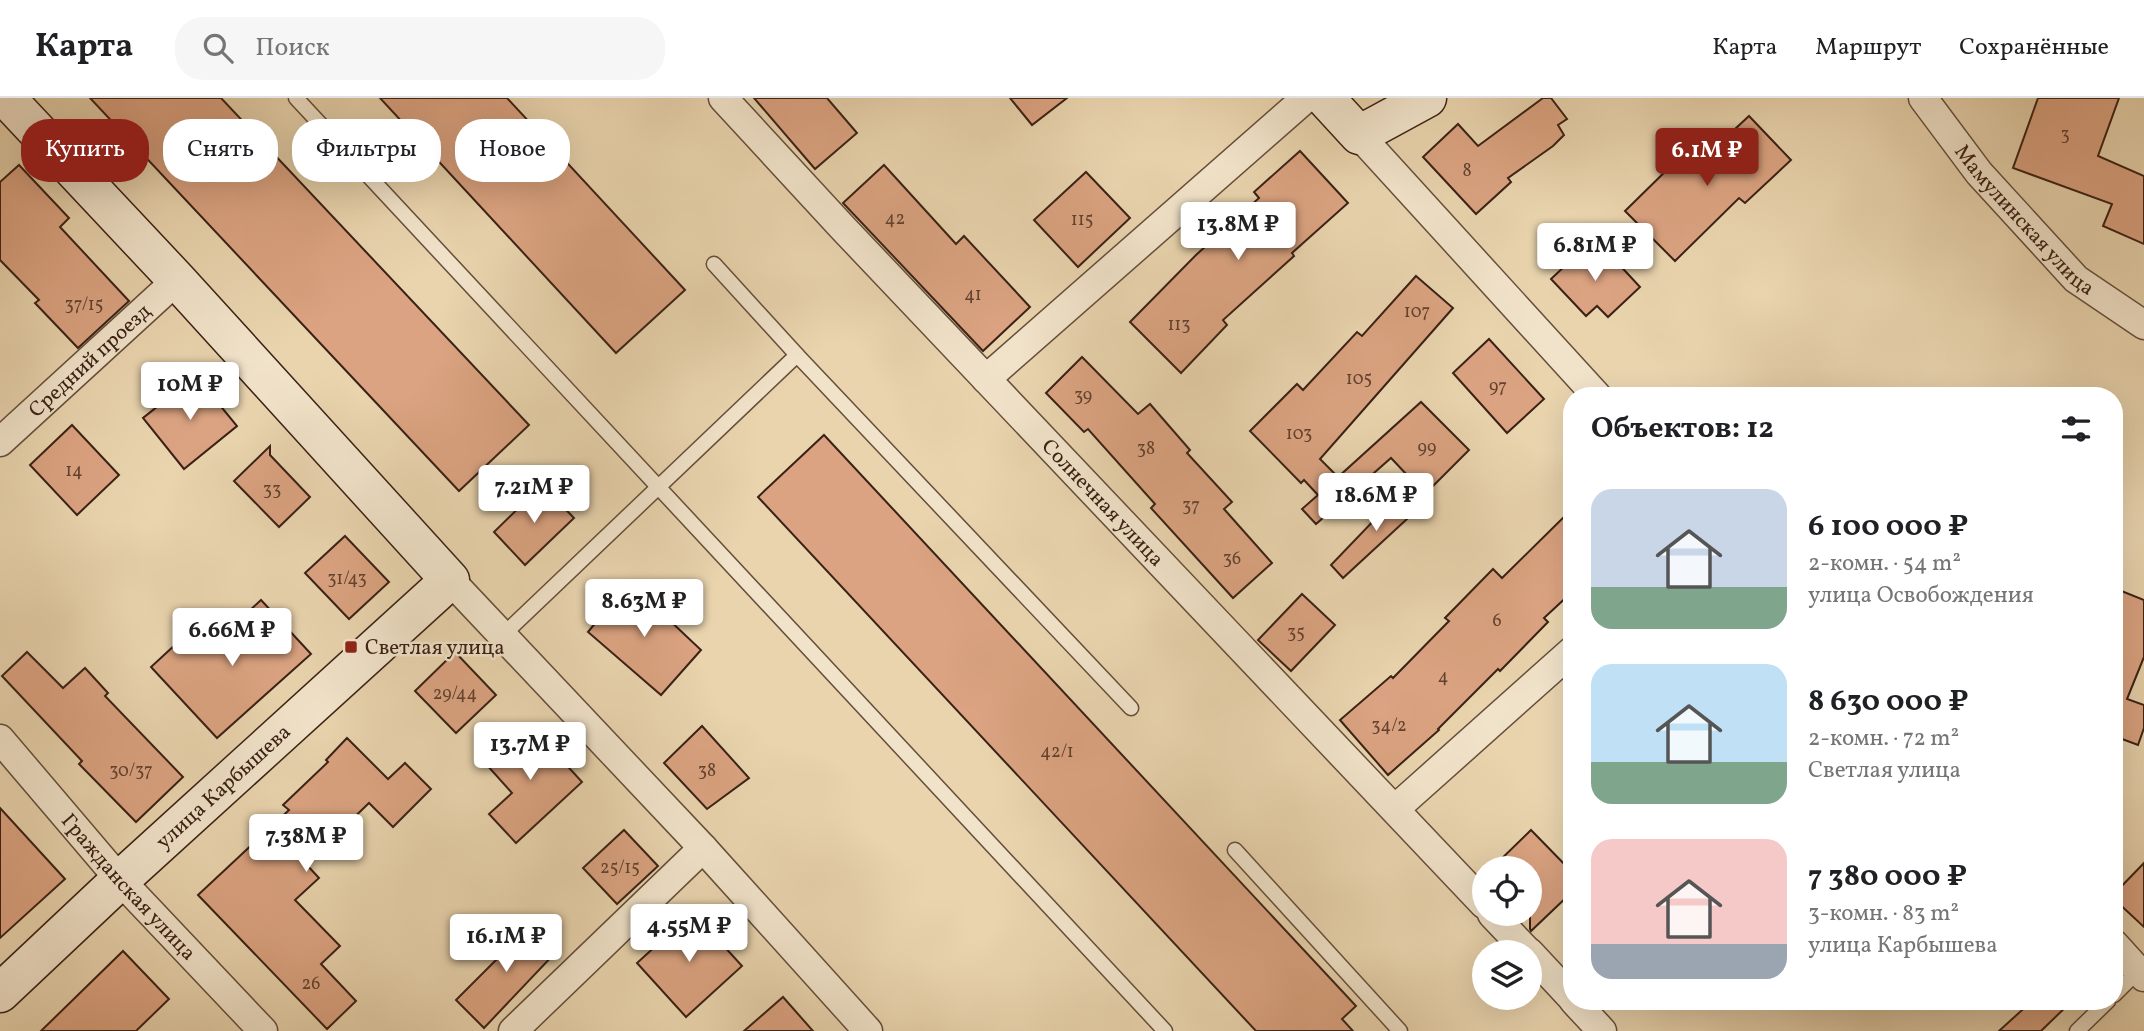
<!DOCTYPE html>
<html lang="ru">
<meta charset="utf-8">
<style>
body{margin:0;font-family:Vollkorn,serif;background:#f6f6f6;color:#202124;height:100vh;display:flex;flex-direction:column;font-size:26px;white-space:nowrap}
*{box-sizing:border-box;margin:0}
p{font-size:23px;color:#757577}
.icon{flex:none;width:38px;height:38px;fill:none;stroke:currentColor;stroke-width:2;stroke-linecap:round;stroke-linejoin:round}
.map{position:relative;flex:1;overflow:hidden}
.panel{position:absolute;left:1563px;top:289px;width:560px;height:623px;display:flex;flex-direction:column;background:#fff;border-radius:28px;box-shadow:0 7px 28px #0002}
.panel>*{flex:none}
.banner{position:absolute;left:21px;top:21px;width:665px;height:63px;display:flex;gap:14px}
.buttons{position:absolute;left:1472px;top:758px;display:grid;gap:14px}
.buttons a{display:grid;place-items:center;width:70px;height:70px;border-radius:50%;background:#fff;box-shadow:0 7px 28px #0002;font-size:35px}
.price{position:absolute;translate:-50% -60px;padding:0 16px;border-radius:7px;background:#fff;color:#222;font-size:23px;line-height:46px;filter:drop-shadow(0 2px 4px #0008)}
.price::after{content:'';position:absolute;left:50%;top:42px;width:21px;height:16px;margin-left:-10px;background:inherit;clip-path:polygon(0 0,100% 0,50% 100%)}
.price.active{background:#8f2418;color:#fff}
ul{padding:0;list-style:none}
li{display:flex;align-items:center;gap:21px;height:175px;padding:0 28px}
li span{display:grid;place-items:center;flex:none;width:196px;height:140px;border-radius:21px;color:#555}
li>.icon{margin-inline-start:auto}
span .icon{width:84px;height:84px;fill:#fffc;stroke-width:1}
li b{font-size:30px}
h2{display:flex;justify-content:space-between;align-items:center;height:84px;padding:0 28px;font-size:30px}
.chip{padding:0 24px;border-radius:28px;background:#fff;box-shadow:0 7px 28px #0002;font-size:24px;line-height:63px}
.chip.active{background:#8f2418;color:#fff}
header{display:flex;align-items:center;gap:42px;box-sizing:border-box;height:98px;padding:0 35px;background:#fff;border-bottom:2px solid #e0e0e0}
header strong{font-size:33px}
nav{display:flex;gap:38px;margin-inline-start:auto;font-size:24px}
.search{width:490px;height:63px;background:#f6f6f6;display:flex;align-items:center;gap:18px;box-sizing:border-box;padding:0 24px;border-radius:28px;color:#757577;font-size:26px}
.map>svg:first-child{display:block}
.building{fill:#dba381;stroke:#3a2115;stroke-width:2}
.lines{fill:none;stroke-linecap:round;stroke-linejoin:round}
.lane-casing{stroke:#664e3b;stroke-width:17}
.street-casing{stroke:#664e3b;stroke-width:31}
.secondary-casing{stroke:#3a2115;stroke-width:41}
.lane{stroke:#f1e3ca;stroke-width:14}
.street{stroke:#f1e3ca;stroke-width:28}
.secondary{stroke:#f1e3ca;stroke-width:38}
.poi-dot{fill:#8f2418;stroke:#f1e3ca;stroke-width:2.5}
.labels{text-anchor:middle;stroke-width:5;stroke-linejoin:round;paint-order:stroke}
.number-label{font-size:18px;fill:#624230}
.street-label{font-size:21px;fill:#3a2115;stroke:#f1e3ca}
.poi-label{font-size:21px;fill:#3a2115;stroke:#f1e3ca;text-anchor:start}
</style>
<header>
<strong>Карта</strong>
<div class="search"><svg class="icon" aria-label="search" viewBox="0 0 24 24"><circle cx="10" cy="10" r="6"/><path d="M15 15l6 6"/></svg>Поиск</div>
<nav><a>Карта</a><a>Маршрут</a><a>Сохранённые</a></nav>
</header>
<div class="map">
<svg width="2144" height="933" viewBox="0 0 2144 933">
<rect width="100%" height="100%" fill="#e9d4ae"/>
<filter id="stains"><feTurbulence type="fractalNoise" baseFrequency=".00286" numOctaves="4"/><feColorMatrix values="0 0 0 0 .2 0 0 0 0 .09 0 0 0 0 .02 0 0 0 .5 -.17"/></filter>
<radialGradient id="worn" r=".72"><stop offset=".6" stop-color="#630" stop-opacity="0"/><stop offset="1" stop-color="#630" stop-opacity=".3"/></radialGradient>
<!-- building -->
<g class="building">
<polygon points="90,0 221,0 529,327 459,393"/>
<polygon points="380,0 507,0 685,192 616,255"/>
<polygon points="754,0 827,0 857,35 815,71"/>
<polygon points="1010,0 1067,0 1032,27"/>
<polygon points="1543,0 1551,0 1567,21 1558,27 1564,37 1553,48 1508,80 1511,84 1476,116 1423,59 1458,26 1478,48"/>
<polygon points="2038,0 2119,0 2098,58 2144,78 2144,146 2103,128 2112,106 2013,70"/>
<polygon points="1749,18 1791,62 1745,105 1739,100 1675,163 1625,113 1677,62 1689,74"/>
<polygon points="1300,53 1348,105 1292,155 1294,158 1223,222 1227,227 1181,275 1130,224 1196,157 1259,100 1254,94"/>
<polygon points="19,67 69,120 60,129 129,203 78,250 35,205 39,202 0,162 0,84"/>
<polygon points="884,67 956,146 964,138 1030,209 983,253 843,105"/>
<polygon points="1086,74 1130,120 1078,169 1034,122"/>
<polygon points="1587,147 1606,168 1614,161 1640,189 1608,219 1597,208 1586,218 1551,181"/>
<polygon points="1416,178 1453,210 1320,361 1338,379 1421,304 1469,352 1425,396 1391,360 1316,426 1302,411 1318,397 1304,382 1301,385 1250,333 1297,286 1303,292 1357,234 1362,238"/>
<polygon points="1489,241 1544,301 1507,335 1453,275"/>
<polygon points="1082,259 1138,316 1150,306 1190,352 1187,355 1232,404 1224,411 1272,465 1233,500 1151,410 1155,406 1088,331 1084,334 1046,295"/>
<polygon points="196,278 237,328 184,371 143,320"/>
<polygon points="72,327 119,377 77,417 30,367"/>
<polygon points="824,337 1356,908 1342,921 1353,933 1256,933 758,399"/>
<polygon points="270,348 270,357 310,399 279,429 234,383"/>
<polygon points="542,387 574,420 525,467 494,434"/>
<polygon points="1404,391 1420,409 1343,480 1331,467"/>
<polygon points="1572,411 1572,494 1544,520 1548,524 1500,573 1498,571 1438,631 1439,632 1388,677 1340,622 1391,578 1393,580 1449,523 1445,520 1493,471 1502,480"/>
<polygon points="345,438 389,484 349,521 305,475"/>
<polygon points="629,484 701,552 661,597 588,534"/>
<polygon points="2114,490 2144,502 2144,559 2127,601 2144,607 2144,630 2138,647 2114,638"/>
<polygon points="1302,496 1335,527 1291,573 1258,542"/>
<polygon points="261,502 311,556 217,640 151,569 189,534 206,553"/>
<polygon points="27,554 63,590 85,570 108,595 105,598 183,679 136,724 79,666 82,663 2,578"/>
<polygon points="455,554 496,597 456,635 415,593"/>
<polygon points="529,626 582,684 516,745 489,716 512,695 486,666"/>
<polygon points="702,628 749,680 707,711 664,665"/>
<polygon points="347,640 388,681 405,665 431,691 393,729 369,705 306,766 319,780 295,802 340,848 321,866 356,903 327,931 198,797 289,712 283,707 328,664 326,662"/>
<polygon points="0,710 65,781 0,840"/>
<polygon points="624,732 658,768 617,806 583,770"/>
<polygon points="1531,732 1572,774 1572,794 1531,833 1530,831 1530,770 1492,770"/>
<polygon points="2144,765 2144,829 2114,801 2114,796"/>
<polygon points="693,814 742,868 686,919 637,865"/>
<polygon points="523,823 556,854 484,930 456,902 501,857 495,852"/>
<polygon points="123,853 169,901 136,933 41,933"/>
<polygon points="783,899 813,933 744,933"/>
<polygon points="2032,903 2072,903 2041,933 1999,933"/>
</g>
<g class="lines">
<!-- lane casing -->
<g class="lane-casing">
<g id="lane">
<polyline points="296,0 1165,933"/>
<polyline points="714,166 797,257"/>
<polyline points="503,537 797,257 1131,610"/>
<polyline points="1235,752 1400,933"/>
<polyline points="2114,897 2139,872"/>
<polyline points="2077,933 2108,903"/>
</g>
</g>
<!-- street casing -->
<g class="street-casing">
<g id="street">
<path id="s1" d="M723,0L842,129L1484,806"/>
<path id="s2" d="M1923,0L1979,75L2076,181L2144,227"/>
<polyline points="1359,37 1597,298"/>
<polyline points="986,281 1306,0"/>
<path id="s3" d="M0,344L177,182"/>
<polyline points="450,482 703,750 868,933"/>
<path id="s4" d="M0,641L120,782L263,933"/>
<polyline points="1395,711 1572,553"/>
<polyline points="1492,816 1528,854"/>
<polyline points="2114,846 2144,879"/>
<polyline points="1530,855 1572,900"/>
<polyline points="1574,903 1602,933"/>
<polyline points="513,933 703,750"/>
</g>
</g>
<!-- secondary casing -->
<g class="secondary-casing">
<g id="secondary">
<polyline points="1325,0 1359,37 1427,0"/>
<path id="s5" d="M0,895L120,782L450,482L177,182L6,0"/>
</g>
</g>
<!-- lane -->
<use href="#lane" class="lane"/>
<!-- street -->
<use href="#street" class="street"/>
<!-- secondary -->
<use href="#secondary" class="secondary"/>
</g>
<!-- markers -->
<rect class="poi-dot" x="344" y="542" width="14" height="14" rx="3.5"/>
<g class="labels">
<!-- number labels -->
<g class="number-label">
<text x="2065" y="42">3</text>
<text x="1467" y="78">8</text>
<text x="895" y="126">42</text>
<text x="1082" y="127">115</text>
<text x="973" y="202">41</text>
<text x="84" y="212">37/15</text>
<text x="1417" y="219">107</text>
<text x="1179" y="232">113</text>
<text x="1359" y="286">105</text>
<text x="1498" y="294">97</text>
<text x="1083" y="303">39</text>
<text x="1299" y="341">103</text>
<text x="1427" y="355">99</text>
<text x="1146" y="356">38</text>
<text x="74" y="378">14</text>
<text x="272" y="397">33</text>
<text x="1191" y="413">37</text>
<text x="1232" y="466">36</text>
<text x="347" y="486">31/43</text>
<text x="1497" y="528">6</text>
<text x="1296" y="540">35</text>
<text x="1443" y="584">4</text>
<text x="455" y="601">29/44</text>
<text x="1389" y="633">34/2</text>
<text x="1057" y="659">42/1</text>
<text x="131" y="678">30/37</text>
<text x="707" y="678">38</text>
<text x="620" y="775">25/15</text>
<text x="311" y="891">26</text>
</g>
<!-- street labels -->
<g class="street-label">
<text dy="7" stroke="none"><textPath href="#s2" startOffset="159">Мамулинская улица</textPath></text>
<text dy="7" stroke="none"><textPath href="#s3" startOffset="121">Средний проезд</textPath></text>
<text dy="7" stroke="none"><textPath href="#s1" startOffset="555">Солнечная улица</textPath></text>
<text dy="7" stroke="none"><textPath href="#s5" startOffset="304">улица Карбышева</textPath></text>
<text dy="7" stroke="none"><textPath href="#s4" startOffset="196">Гражданская улица</textPath></text>
</g>
<!-- poi labels -->
<g class="poi-label">
<text x="365" y="556">Светлая улица</text>
</g>
</g>
<rect width="100%" height="100%" filter="url(#stains)"/>
<rect width="100%" height="100%" fill="url(#worn)"/>
</svg>
<div class="buttons">
<a><svg class="icon" aria-label="locate" viewBox="0 0 24 24"><circle cx="12" cy="12" r="6"/><path d="M12 2v4M12 18v4M2 12h4M18 12h4"/></svg></a>
<a><svg class="icon" aria-label="layers" viewBox="0 0 24 24"><path d="M12 4l9 5-9 5-9-5zM3 14l9 5 9-5"/></svg></a>
</div>
<b class="price active" style="left:1707px;top:90px">6.1M ₽</b>
<b class="price" style="left:1238px;top:164px">13.8M ₽</b>
<b class="price" style="left:1595px;top:185px">6.81M ₽</b>
<b class="price" style="left:190px;top:324px">10M ₽</b>
<b class="price" style="left:534px;top:427px">7.21M ₽</b>
<b class="price" style="left:1376px;top:435px">18.6M ₽</b>
<b class="price" style="left:644px;top:541px">8.63M ₽</b>
<b class="price" style="left:232px;top:570px">6.66M ₽</b>
<b class="price" style="left:530px;top:684px">13.7M ₽</b>
<b class="price" style="left:306px;top:776px">7.38M ₽</b>
<b class="price" style="left:689px;top:866px">4.55M ₽</b>
<b class="price" style="left:506px;top:876px">16.1M ₽</b>
<div class="banner">
<a class="chip active">Купить</a>
<a class="chip">Снять</a>
<a class="chip">Фильтры</a>
<a class="chip">Новое</a>
</div>
<section class="panel">
<h2>Объектов: 12<svg class="icon" aria-label="filters" viewBox="0 0 24 24"><path d="M4 7h16M4 17h16"/><circle cx="9" cy="7" r="2"/><circle cx="15" cy="17" r="2"/></svg></h2>
<ul>
<li><span style="background:linear-gradient(#c9d6e8 70%,#7fa58c 0)"><svg class="icon" aria-label="home" viewBox="0 0 24 24"><path d="M3 11l9-7 9 7M6 9v11h12V9"/></svg></span><div><b>6 100 000 ₽</b><p>2-комн. · 54 m²</p><p>улица Освобождения</p></div></li>
<li><span style="background:linear-gradient(#bfe0f5 70%,#7fa58c 0)"><svg class="icon" aria-label="home" viewBox="0 0 24 24"><path d="M3 11l9-7 9 7M6 9v11h12V9"/></svg></span><div><b>8 630 000 ₽</b><p>2-комн. · 72 m²</p><p>Светлая улица</p></div></li>
<li><span style="background:linear-gradient(#f6c9c9 75%,#9aa5b1 0)"><svg class="icon" aria-label="home" viewBox="0 0 24 24"><path d="M3 11l9-7 9 7M6 9v11h12V9"/></svg></span><div><b>7 380 000 ₽</b><p>3-комн. · 83 m²</p><p>улица Карбышева</p></div></li>
</ul>
</section>
</div>
